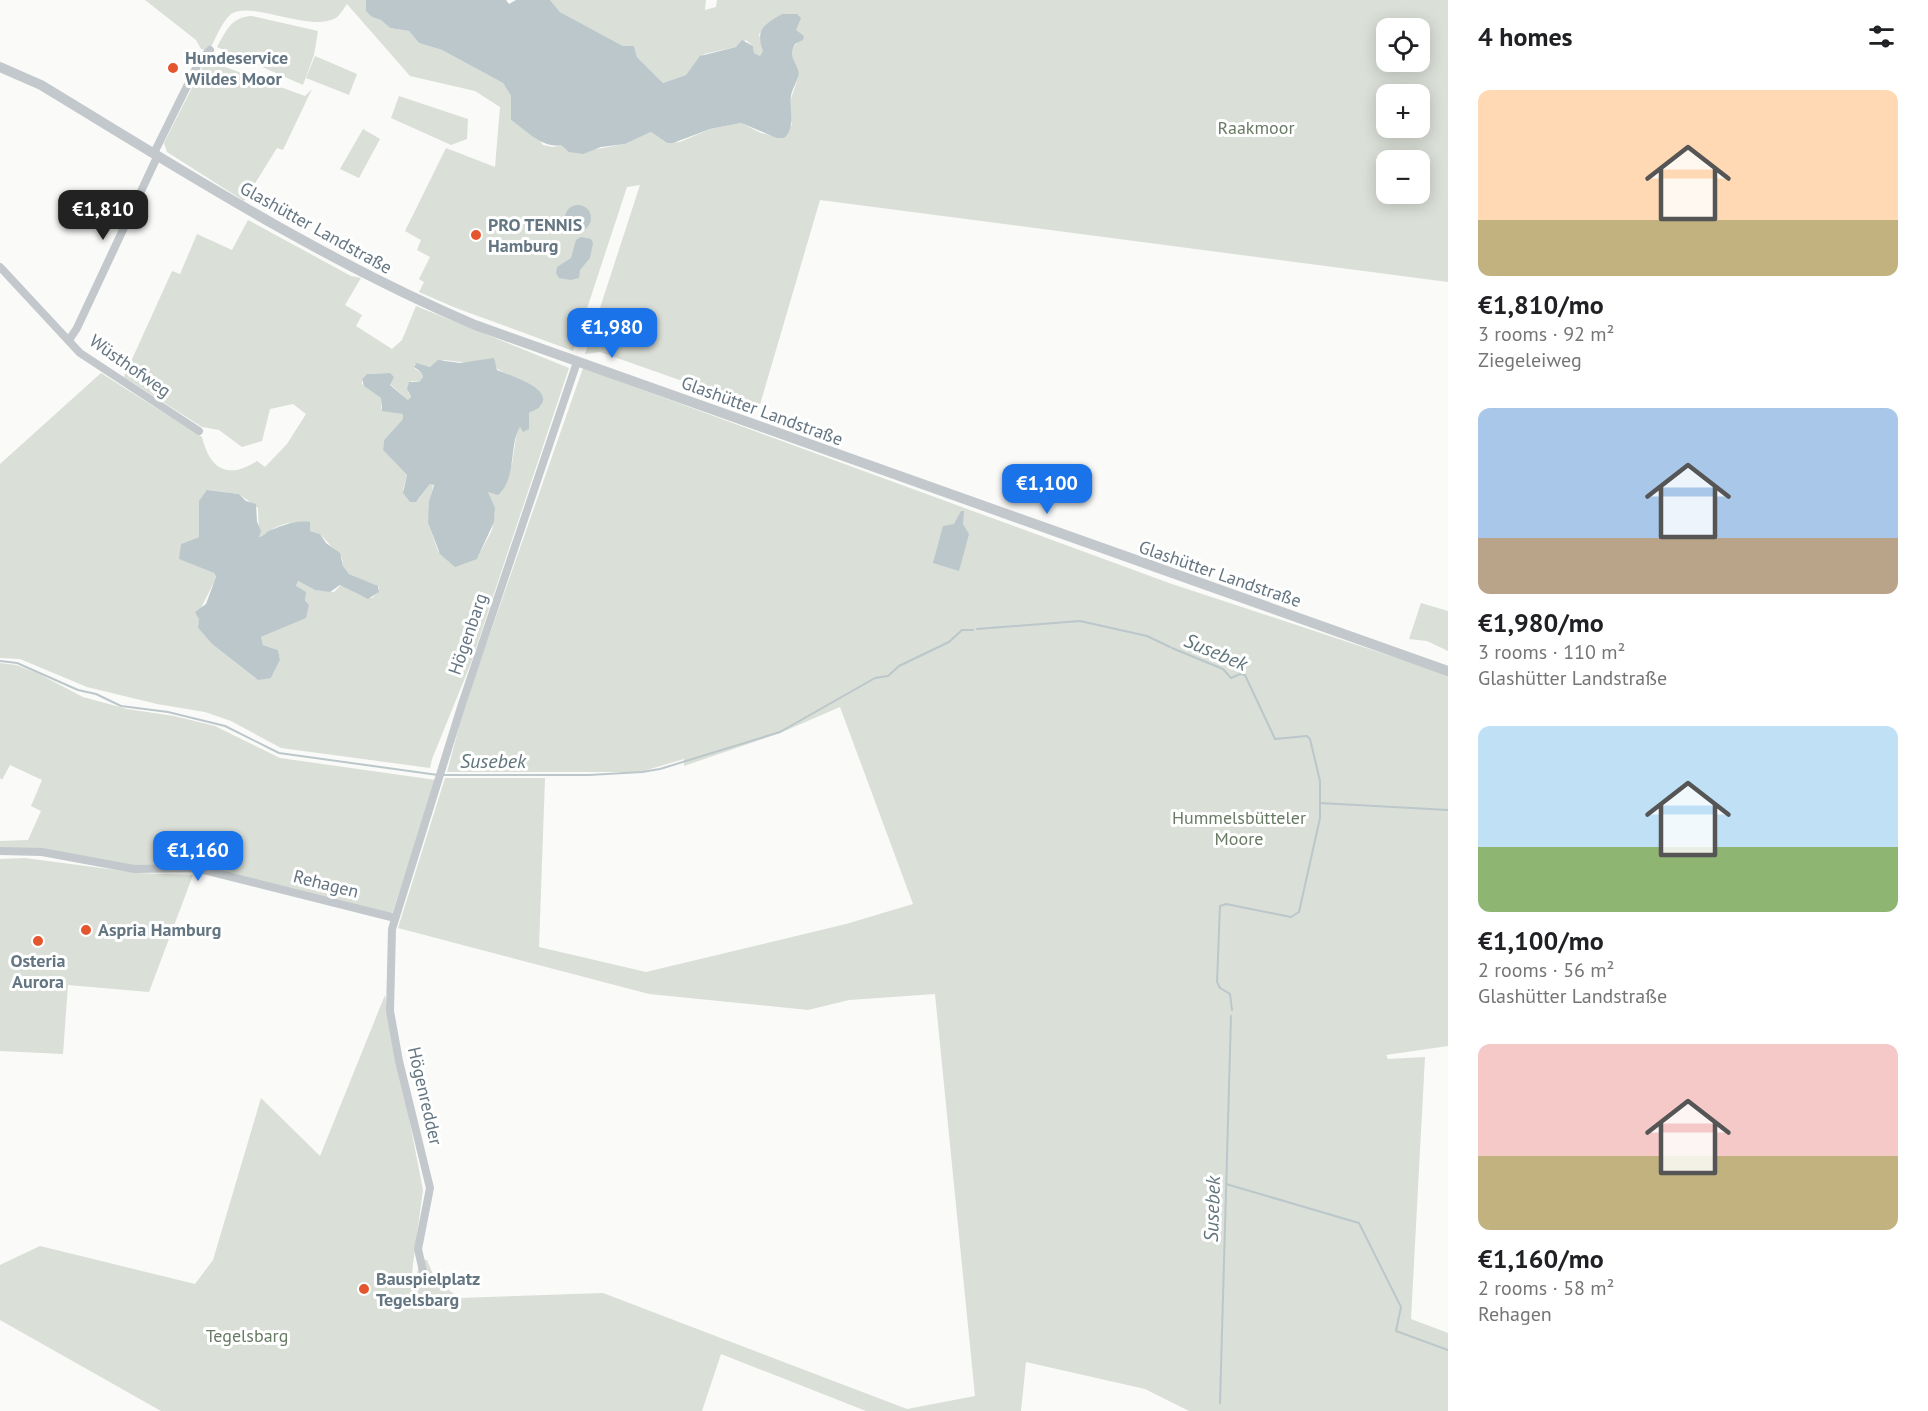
<!DOCTYPE html>
<meta charset="utf-8">
<style>
body{margin:0;font-family:"PT Sans",sans-serif;background:#f2f2f2;color:#202124;height:100vh;display:flex;flex-direction:column;font-size:22px;white-space:nowrap}
*{box-sizing:border-box;margin:0}
p{font-size:20px;color:#757577}
.icon{flex:none;width:33px;height:33px;fill:none;stroke:currentColor;stroke-width:2;stroke-linecap:round;stroke-linejoin:round}
.map{position:relative;flex:1;overflow:hidden}
.panel{display:flex;flex-direction:column;background:#fff;width:480px}
.panel>*{flex:none}
.controls{position:absolute;left:1376px;top:18px;display:grid;gap:12px}
.controls a{display:grid;place-items:center;width:54px;height:54px;border-radius:12px;background:#fff;box-shadow:0 3px 15px #0003;font-size:30px}
.price{position:absolute;translate:-50% -51px;padding:0 14px;border-radius:12px;background:#1a73e8;color:#fff;font-size:20px;line-height:39px;filter:drop-shadow(0 2px 3px #0008)}
.price::after{content:'';position:absolute;left:50%;top:36px;width:18px;height:14px;margin-left:-9px;background:inherit;clip-path:polygon(0 0,100% 0,50% 100%)}
.price.active{background:#222;color:#fff}
ul{padding:0;list-style:none}
li{display:grid;align-content:center;gap:12px;height:318px;padding:0 30px}
li span{display:grid;place-items:center;height:186px;border-radius:12px;color:#555}
li>.icon{margin-inline-start:auto}
span .icon{width:108px;height:108px;fill:#fffc;stroke-width:1}
li b{font-size:26px}
h2{display:flex;justify-content:space-between;align-items:center;height:72px;padding:0 30px;font-size:26px}
main{display:flex;flex:1;min-height:0}
.map>svg:first-child{display:block}
.green{fill:#dadfd7;fill-rule:evenodd}
.water{fill:#bbc7cb}
.lines{fill:none;stroke-linecap:round;stroke-linejoin:round}
.stream{stroke:#bbc7cb;stroke-width:2}
.minor{stroke:#c3c8cc;stroke-width:8}
.tertiary{stroke:#c3c8cc;stroke-width:10}
.poi-dot{fill:#e4572e;stroke:#fff;stroke-width:2}
.labels{text-anchor:middle;stroke-width:6;stroke-linejoin:round;paint-order:stroke}
.poi-label{font-size:18px;font-weight:bold;fill:#657683;stroke:#fff;text-anchor:start}
.park-label{font-size:18px;fill:#687a64;stroke:#fff}
.street-label{font-size:18px;fill:#657683;stroke:#fff}
.water-label{font-size:20px;font-style:italic;fill:#60757c;stroke:#fff}
</style>
<main>
<div class="map">
<svg width="1448" height="1411" viewBox="0 0 1448 1411">
<rect width="100%" height="100%" fill="#fafaf8"/>
<!-- green -->
<g class="green">
<path d="M145,0H366L372,17L381,20L390,28L409,31L419,43L442,50L503,83L511,96V120L538,138L543,145L553,147L561,145L566,149H597L625,144L651,132L667,143L680,142L710,129L741,123L761,133L784,138L792,124C785,105 795,91 799,74C792,62 786,50 800,41L796,30L799,16L782,14L759,34L763,51L760,56L754,53L753,46L746,40L736,47L704,54L686,75L663,83L637,57L634,46H623L560,12L550,0H706L705,10L716,7L717,0H1448V282L820,200L759,408L600,352L585,354L640,185L627,187L573,351L456,308L419,292L424,282L419,279L430,257L417,250L421,240L405,231L446,148L495,167L500,107L475,91L410,76L347,4C344,8 340,15 336,18C308,33 252,0 231,14C221,23 215,40 209,51L201,49L196,40ZM1386,28H1419V62H1386ZM1386,94H1419V128H1386ZM1386,160H1419V194H1386Z"/>
<path d="M252,16L318,31L314,55L303,85L217,47C226,31 231,17 252,16Z"/>
<polygon points="315,56 357,74 349,95 306,78"/>
<polygon points="206,60 305,96 312,89 283,150 277,148 244,201 167,152 164,143"/>
<polygon points="399,96 468,119 467,139 451,145 391,118"/>
<polygon points="363,129 380,139 359,178 340,169"/>
<path d="M248,220L351,276L361,278L345,305L362,315L356,326L392,349L402,340L416,306L569,368L471,663L432,759L430,768L281,748L231,721L205,712L157,704L87,687L20,659L0,658V464L101,373L202,437C210,469 227,480 257,461L265,467L287,444L306,414L293,404L270,409L262,441L242,447L219,430L202,427L124,377L172,271L180,274L197,234L232,250ZM444,360L495,366C499,375 534,379 543,398L541,406L529,413V427L524,430L520,427L517,431L512,464L488,492L495,513L492,530L478,557L462,563L438,551L428,523L433,483L430,484L418,500L403,490L407,475L383,450L384,440L403,419V414L381,409V398L362,384V379L367,374L390,373V384L408,400L411,398L408,392L411,381L419,382L423,377L421,372L415,369L414,364L430,367ZM208,490L239,494L258,508L259,537L265,536C274,525 295,518 308,526L310,531L320,534L342,558L343,566L349,574L379,587V591L372,598L362,596L341,585L334,592L315,590L298,581L296,586L309,605L305,618L261,637L263,645L278,650L280,660L271,678H255L212,644L198,628L201,608L216,578L214,573L180,559L181,544L199,537L200,506Z"/>
<polygon points="583,368 1169,583 1448,675 1448,1046 1386,1055 1388,1059 1425,1057 1411,1319 1448,1333 1448,1411 1189,1411 1145,1389 1026,1362 1021,1411 866,1411 721,1354 702,1411 161,1411 0,1320 0,1265 40,1246 195,1284 213,1260 261,1098 320,1156 385,995 423,1190 413,1264 412,1275 416,1279 420,1259 427,1260 435,1279 459,1298 603,1293 907,1409 975,1396 935,994 849,1000 808,1010 649,994 398,928 445,778 545,778 539,947 646,972 846,924 913,904 840,707 780,733 684,766 684,759 640,772 447,772 465,705"/>
<polygon points="1421,603 1448,611 1448,651 1427,641 1409,639"/>
<polygon points="0,663 16,665 37,673 83,697 127,709 174,716 215,726 280,758 436,780 392,914 198,866 173,864 135,866 0,849 0,841 28,840 41,811 31,806 42,780 10,765 2,780 0,778"/>
<polygon points="25,858 139,873 193,875 149,992 68,985 63,1054 0,1051 0,859"/>
</g>
<!-- water -->
<g class="water">
<path d="M506,0L509,4L516,0H550L560,12L623,46H634L637,57L663,83L686,75L700,56L736,47L742,40L753,46L754,53L760,56L763,51C755,29 764,25 782,14H797L801,18L796,30L804,36L803,40L795,44C787,58 797,61 799,74C797,82 792,89 791,96C789,111 796,128 784,138H777L741,123L710,129L673,143H667L651,132L625,144L601,147L583,154L569,152L561,145C543,149 526,130 511,120V96L503,83L442,50L419,43L409,31L390,28L381,20L372,17L366,11V0Z"/>
<circle cx="578" cy="218" r="13"/>
<polygon points="581,237 591,239 593,243 590,258 580,270 579,278 571,280 559,278 556,273 557,267 571,258 576,240"/>
<path d="M494,358L497,370C506,374 554,388 541,405C539,409 532,411 529,413V429L523,432L520,427C509,443 517,479 498,495L488,492L495,508L494,522L477,559L455,567L440,554L428,523L429,502L434,485L430,484L416,502H410L403,493L407,475L383,450L384,440L403,419V414L382,411L381,398L364,386L362,379L367,374L390,373L394,377L390,385L408,400L411,397L407,389L409,382H419L423,377L421,372L414,367L416,363L430,367L438,360L460,363Z"/>
<path d="M207,490L239,494L246,501L256,504L257,522L261,531L259,537C266,536 265,532 271,530C284,525 295,520 310,522V531L320,534L326,543L340,553L343,566L349,574L378,586L379,592L368,599L340,585L330,592L315,590L298,581L296,586L306,592L305,600L309,605L306,618L261,637L263,645L278,650L280,660L271,678L258,680L212,644L198,628L199,619L195,612L206,604L216,577L214,573L179,559L181,544L199,537V501Z"/>
<polygon points="961,511 964,511 963,524 969,534 959,571 933,563 943,526 954,524"/>
</g>
<g class="lines">
<!-- stream -->
<g class="stream">
<polyline points="977,629 1080,621 1147,636 1170,647"/>
<polyline points="1172,648 1223,669 1231,678 1240,674 1245,675 1275,739 1307,736 1310,739 1320,781 1320,818 1299,912 1291,917 1226,904 1220,906 1217,982 1220,988 1230,994 1232,1010"/>
<polyline points="0,661 17,663 78,690 96,694 121,706 168,712 225,726 279,753 438,775"/>
<polyline points="443,775 589,775 642,772 660,769 780,732 875,678 888,676 899,666 949,642 962,630 973,630"/>
<polyline points="1320,803 1448,810"/>
<polyline points="1226,1184 1359,1223 1401,1307 1396,1331 1448,1350"/>
<polyline points="1220,1403 1231,1016"/>
</g>
<!-- minor -->
<g class="minor">
<polyline points="154,153 200,60 210,50"/>
<polyline points="0,267 80,353 199,431"/>
<polyline points="69,340 77,328 158,155"/>
<polyline points="0,851 42,852 134,869 196,868 395,918"/>
<polyline points="425,1280 418,1249 430,1188 399,1061 390,1011 392,929 462,704 577,362"/>
</g>
<!-- tertiary -->
<path class="tertiary" d="M0,67L41,85C183,171 322,260 475,325L1448,671"/>
</g>
<!-- markers -->
<g class="poi-dot">
<circle cx="173" cy="68" r="6"/>
<circle cx="476" cy="235" r="6"/>
<circle cx="86" cy="930" r="6"/>
<circle cx="38" cy="941" r="6"/>
<circle cx="364" cy="1289" r="6"/>
</g>
<g class="labels">
<!-- poi labels -->
<g class="poi-label">
<text x="185" y="64">Hundeservice<tspan x="185" dy="21">Wildes Moor</tspan></text>
<text x="488" y="231">PRO TENNIS<tspan x="488" dy="21">Hamburg</tspan></text>
<text x="98" y="936">Aspria Hamburg</text>
<text x="38" y="967" text-anchor="middle">Osteria<tspan x="38" dy="21">Aurora</tspan></text>
<text x="376" y="1285">Bauspielplatz<tspan x="376" dy="21">Tegelsbarg</tspan></text>
</g>
<!-- park labels -->
<g class="park-label">
<text x="1256" y="134">Raakmoor</text>
<text x="1239" y="824">Hummelsbütteler<tspan x="1239" dy="21">Moore</tspan></text>
<text x="247" y="1342">Tegelsbarg</text>
</g>
<!-- street labels -->
<g class="street-label">
<text transform="translate(316 228) rotate(29)" y="6">Glashütter Landstraße</text>
<text transform="translate(130 366) rotate(35)" y="6">Wüsthofweg</text>
<text transform="translate(762 411) rotate(20)" y="6">Glashütter Landstraße</text>
<text transform="translate(1220 574) rotate(19)" y="6">Glashütter Landstraße</text>
<text transform="translate(468 634) rotate(-71)" y="6">Högenbarg</text>
<text transform="translate(326 884) rotate(14)" y="6">Rehagen</text>
<text transform="translate(425 1096) rotate(77)" y="6">Högenredder</text>
</g>
<!-- water labels -->
<g class="water-label">
<text transform="translate(1216 652) rotate(23)" y="7">Susebek</text>
<text x="493" y="768">Susebek</text>
<text transform="translate(1212 1209) rotate(-88)" y="7">Susebek</text>
</g>
</g>
</svg>
<div class="controls">
<a><svg class="icon" aria-label="locate" viewBox="0 0 24 24"><circle cx="12" cy="12" r="6"/><path d="M12 2v4M12 18v4M2 12h4M18 12h4"/></svg></a>
<a>+</a>
<a>−</a>
</div>
<b class="price active" style="left:103px;top:241px">€1,810</b>
<b class="price" style="left:612px;top:359px">€1,980</b>
<b class="price" style="left:1047px;top:515px">€1,100</b>
<b class="price" style="left:198px;top:882px">€1,160</b>
</div>
<section class="panel">
<h2>4 homes<svg class="icon" aria-label="filters" viewBox="0 0 24 24"><path d="M4 7h16M4 17h16"/><circle cx="9" cy="7" r="2"/><circle cx="15" cy="17" r="2"/></svg></h2>
<ul>
<li><span style="background:linear-gradient(#ffd9b3 70%,#c2b280 0)"><svg class="icon" aria-label="home" viewBox="0 0 24 24"><path d="M3 11l9-7 9 7M6 9v11h12V9"/></svg></span><div><b>€1,810/mo</b><p>3 rooms · 92 m²</p><p>Ziegeleiweg</p></div></li>
<li><span style="background:linear-gradient(#a9c7e8 70%,#b9a48a 0)"><svg class="icon" aria-label="home" viewBox="0 0 24 24"><path d="M3 11l9-7 9 7M6 9v11h12V9"/></svg></span><div><b>€1,980/mo</b><p>3 rooms · 110 m²</p><p>Glashütter Landstraße</p></div></li>
<li><span style="background:linear-gradient(#bfe0f5 65%,#8fb573 0)"><svg class="icon" aria-label="home" viewBox="0 0 24 24"><path d="M3 11l9-7 9 7M6 9v11h12V9"/></svg></span><div><b>€1,100/mo</b><p>2 rooms · 56 m²</p><p>Glashütter Landstraße</p></div></li>
<li><span style="background:linear-gradient(#f6c9c9 60%,#c2b280 0)"><svg class="icon" aria-label="home" viewBox="0 0 24 24"><path d="M3 11l9-7 9 7M6 9v11h12V9"/></svg></span><div><b>€1,160/mo</b><p>2 rooms · 58 m²</p><p>Rehagen</p></div></li>
</ul>
</section>
</main>
